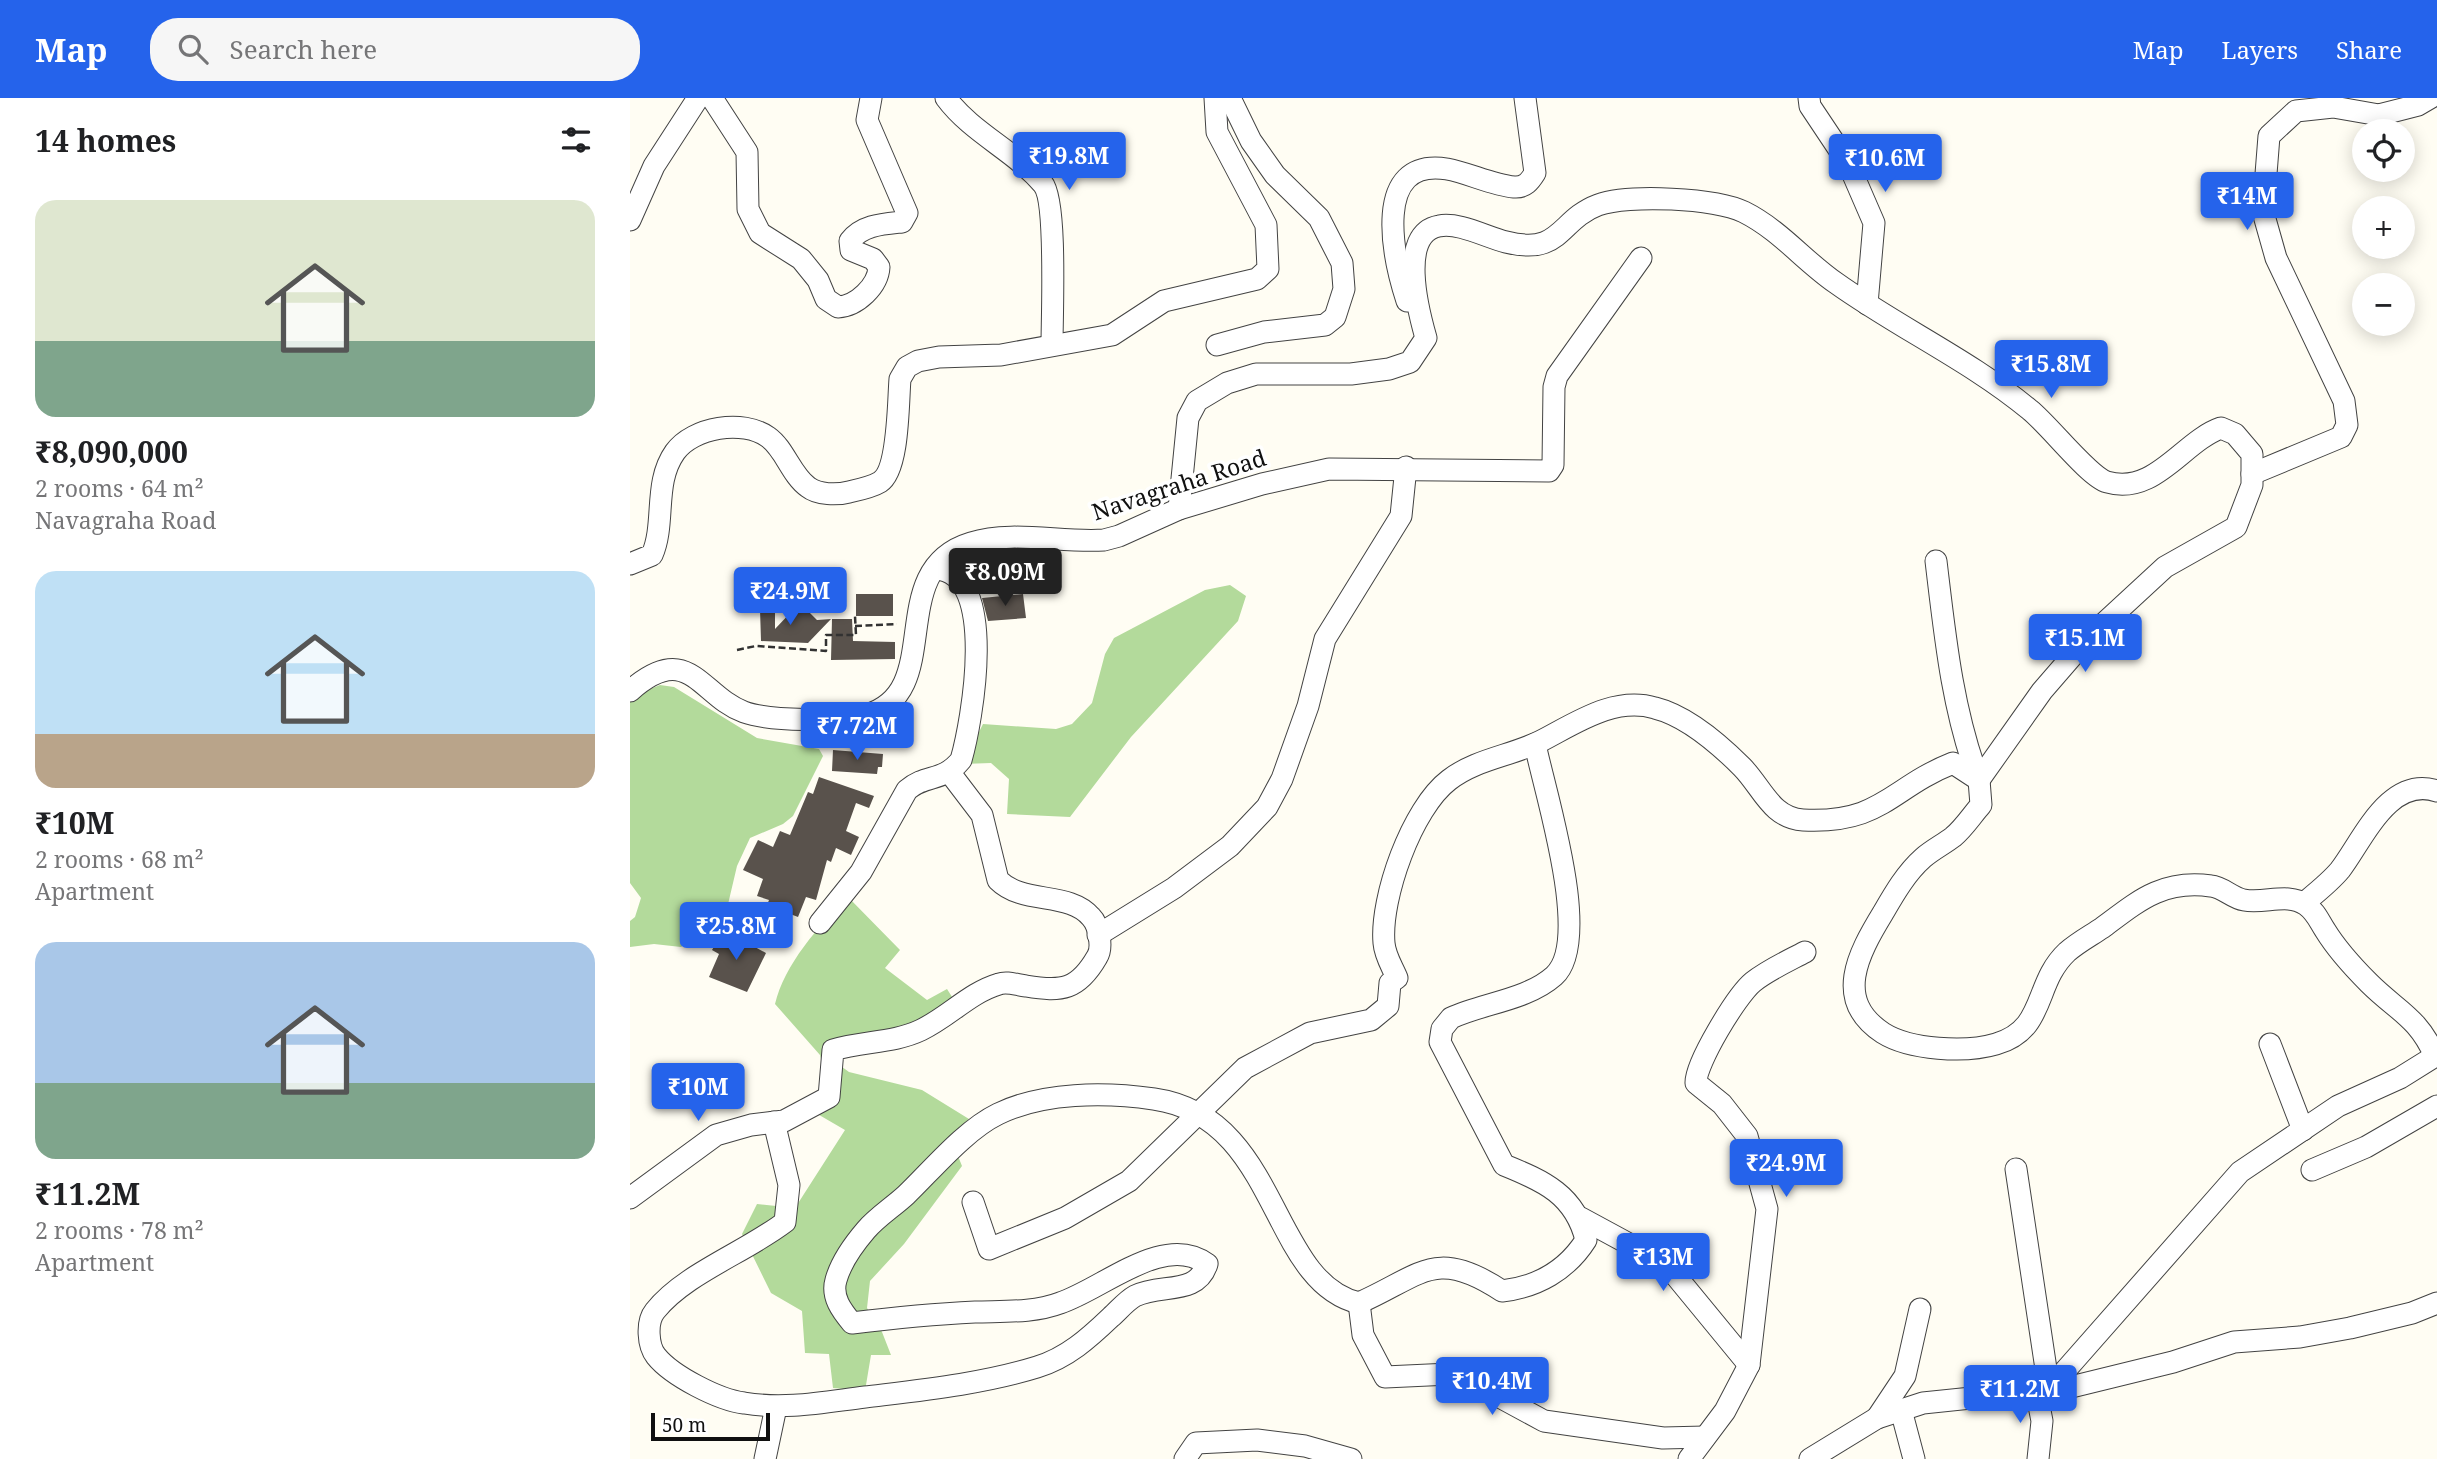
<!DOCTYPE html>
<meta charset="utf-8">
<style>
body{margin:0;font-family:"Noto Serif",serif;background:#f6f6f6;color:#202124;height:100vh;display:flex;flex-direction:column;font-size:26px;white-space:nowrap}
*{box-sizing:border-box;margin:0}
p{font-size:23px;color:#757577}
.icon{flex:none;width:38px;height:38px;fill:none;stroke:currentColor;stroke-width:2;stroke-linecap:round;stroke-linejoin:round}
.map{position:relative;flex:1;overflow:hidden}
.panel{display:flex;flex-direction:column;background:#fff;width:630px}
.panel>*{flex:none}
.tools{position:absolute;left:1722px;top:21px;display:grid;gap:14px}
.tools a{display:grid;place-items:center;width:63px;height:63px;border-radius:50%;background:#fff;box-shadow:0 4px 18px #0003;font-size:35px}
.scale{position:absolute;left:21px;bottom:18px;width:119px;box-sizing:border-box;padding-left:7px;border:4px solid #101010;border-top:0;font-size:19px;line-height:24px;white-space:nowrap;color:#101010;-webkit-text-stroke:5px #fff;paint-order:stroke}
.price{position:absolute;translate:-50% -60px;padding:0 16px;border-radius:7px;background:#2563eb;color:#fff;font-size:23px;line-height:46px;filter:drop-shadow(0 2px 4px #0008)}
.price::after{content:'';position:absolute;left:50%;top:42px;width:21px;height:16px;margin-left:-10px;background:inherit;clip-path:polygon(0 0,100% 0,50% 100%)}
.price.selected{background:#222;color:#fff}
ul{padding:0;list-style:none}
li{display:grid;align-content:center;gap:14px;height:371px;padding:0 35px}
li span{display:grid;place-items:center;height:217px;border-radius:21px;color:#555}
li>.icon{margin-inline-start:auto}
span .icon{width:126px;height:126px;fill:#fffc;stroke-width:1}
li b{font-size:30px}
h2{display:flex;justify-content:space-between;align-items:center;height:84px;padding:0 35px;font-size:30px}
header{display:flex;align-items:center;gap:42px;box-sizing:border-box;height:98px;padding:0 35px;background:#2563eb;color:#fff}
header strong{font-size:33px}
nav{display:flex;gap:38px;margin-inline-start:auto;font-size:24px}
.search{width:490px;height:63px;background:#f6f6f6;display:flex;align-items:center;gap:18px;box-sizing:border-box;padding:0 24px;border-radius:28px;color:#757577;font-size:26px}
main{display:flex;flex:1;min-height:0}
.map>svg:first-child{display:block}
.forest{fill:#b3da9b}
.building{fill:#59524c}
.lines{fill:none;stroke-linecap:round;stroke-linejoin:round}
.minor-casing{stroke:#434343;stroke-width:23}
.path{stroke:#323232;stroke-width:2.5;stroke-dasharray:7 3.5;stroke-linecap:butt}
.minor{stroke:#fff;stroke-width:21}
.labels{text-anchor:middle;stroke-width:7;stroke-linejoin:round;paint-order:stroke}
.street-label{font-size:23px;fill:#101010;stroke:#fff}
</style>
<header>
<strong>Map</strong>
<div class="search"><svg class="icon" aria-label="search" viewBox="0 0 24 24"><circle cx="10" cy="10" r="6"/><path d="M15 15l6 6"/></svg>Search here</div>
<nav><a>Map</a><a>Layers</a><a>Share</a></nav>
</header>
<main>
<section class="panel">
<h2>14 homes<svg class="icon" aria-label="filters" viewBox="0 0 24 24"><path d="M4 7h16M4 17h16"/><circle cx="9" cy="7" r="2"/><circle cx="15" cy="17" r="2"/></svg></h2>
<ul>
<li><span style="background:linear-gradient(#dfe7d0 65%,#7fa58c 0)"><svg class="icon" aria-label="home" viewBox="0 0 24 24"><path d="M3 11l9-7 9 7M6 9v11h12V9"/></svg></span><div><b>₹8,090,000</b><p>2 rooms · 64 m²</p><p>Navagraha Road</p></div></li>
<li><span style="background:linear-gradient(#bfe0f5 75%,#b9a48a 0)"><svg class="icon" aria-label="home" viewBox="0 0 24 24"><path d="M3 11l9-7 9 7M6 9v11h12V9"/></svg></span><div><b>₹10M</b><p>2 rooms · 68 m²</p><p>Apartment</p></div></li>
<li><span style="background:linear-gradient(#a9c7e8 65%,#7fa58c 0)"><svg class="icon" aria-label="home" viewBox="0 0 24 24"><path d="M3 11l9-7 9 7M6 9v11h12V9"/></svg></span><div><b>₹11.2M</b><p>2 rooms · 78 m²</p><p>Apartment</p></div></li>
</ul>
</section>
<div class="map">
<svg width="1807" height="1361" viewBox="0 0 1807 1361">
<rect width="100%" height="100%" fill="#fffdf3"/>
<!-- forest -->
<g class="forest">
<polygon points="600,487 616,498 608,523 501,639 440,719 377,716 379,681 361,665 333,666 353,626 426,631 442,626 462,605 475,556 484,540 575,492"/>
<polygon points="30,587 44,589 127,640 189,651 193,658 163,718 153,726 120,740 107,768 95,819 51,849 24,846 0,849 0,823 5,819 11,800 0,785 0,599"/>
<path d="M218,799L270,852L255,870L297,902L317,891L324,902L287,931L201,961L219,974L292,992L339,1021L320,1038L332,1068L274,1146L240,1183L237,1210L252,1234L261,1257H241L235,1293L203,1290L199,1256L175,1255L172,1213L141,1195L112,1136L127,1106L165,1110L215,1032L172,1007L197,986L190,957L145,906C154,867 189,827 218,799Z"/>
</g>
<!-- building -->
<g class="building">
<polygon points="364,458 365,473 340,476 336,471 335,463 341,460"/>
<rect x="226" y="496" width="37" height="22"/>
<polygon points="393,496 396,520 358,523 352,500"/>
<polygon points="145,510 145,531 163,512 177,512 187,522 201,521 178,545 131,543 130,511"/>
<polygon points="202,521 222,521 223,543 265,544 265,561 201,562"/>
<polygon points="203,652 253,656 252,669 248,669 247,676 202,673"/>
<polygon points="189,679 244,698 239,710 226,705 216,733 229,739 221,757 206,750 201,764 197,762 186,802 176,799 168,819 137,807 139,802 127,798 133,781 113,772 128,742 143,749 150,733 160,737 178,694 183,696"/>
<polygon points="94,832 136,855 117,894 79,879 89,856 82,852"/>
</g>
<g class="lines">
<!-- minor casing -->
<g class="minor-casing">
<g id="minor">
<path d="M82,0L117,54L118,111L130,135L171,161L188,182L196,201L208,209C227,208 248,188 249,169L243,161L221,152L220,143C232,127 253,126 272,124L277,115L237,22L241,0"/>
<path d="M316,0C342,35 385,53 413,86C427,103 422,218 422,247"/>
<polyline points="1179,0 1180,8 1218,65 1244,125 1237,206"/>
<polyline points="0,122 24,68 68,0"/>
<path d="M777,203C763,160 741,59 817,71C839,75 862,87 884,89C895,90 900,83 905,75L895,0"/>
<polyline points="587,247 634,234 695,227 705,219 714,191 712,165 689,120 645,77 621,43 600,0"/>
<polyline points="1622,376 1711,339 1717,327 1714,303 1646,160 1633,114 1639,38 1666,13 1703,9 1749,17 1788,7 1800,0"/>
<path d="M549,411L558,320L567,303L597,285L626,276H721L759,271L780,264L796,240C788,212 768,135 809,128C829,124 856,139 876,144C932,158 928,122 968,107C998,96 1086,100 1114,114C1150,132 1174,163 1206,185C1269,230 1341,263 1400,312C1419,327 1459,379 1477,384C1525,398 1553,343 1591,330L1605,336L1622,356V387L1606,429L1535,469L1457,541L1412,593L1349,682"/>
<path d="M1306,463C1315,538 1322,610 1348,680"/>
<path d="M0,466L22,457C36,425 23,385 45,354C63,329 113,321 138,339C155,351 161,377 178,389C188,397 207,397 219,394C228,392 242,389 250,384C269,372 268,304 270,281L277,269L288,263L309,259L371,257L482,237L534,203L627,181L638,171L636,127L587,34L585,0"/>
<path d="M0,593C59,541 70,598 114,614C138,623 211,624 236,617C318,594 252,472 341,445C382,432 431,445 474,442L489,438L549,411L632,386L699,371L919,373L923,367L924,289L927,278L1011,160"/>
<path d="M1674,805C1686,795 1700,784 1710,772C1733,742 1759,677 1807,693"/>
<path d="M190,825L231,774L277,692C297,675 312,685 331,662C342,624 369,474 306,471"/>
<polyline points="468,837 544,790 600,748 637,709 652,681 678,608 695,541 771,418 776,369"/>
<polyline points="1640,946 1673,1032"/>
<path d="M144,1024L159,1087L155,1124C116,1154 54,1176 25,1213C16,1224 18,1248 26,1258C42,1278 89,1302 114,1305C155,1312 194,1304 235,1299C292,1292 352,1286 407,1269C437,1260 459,1240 481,1219C488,1213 496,1203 505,1198C531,1185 567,1198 577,1166C534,1134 473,1191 430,1205C404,1215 373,1213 345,1214C304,1216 263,1220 222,1225C212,1213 201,1199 206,1182C211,1164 224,1146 236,1132C247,1119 263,1109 276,1097C302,1072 335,1032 368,1016C413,994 475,994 524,1001C650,1019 639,1184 729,1205C792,1177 805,1149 872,1193C907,1189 937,1172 956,1142C945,1097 914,1083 874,1067L810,944L812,931L821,920C853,905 897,902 924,878C963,843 915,695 905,646"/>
<polyline points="1386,1071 1419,1291 1610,1074 1708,1008 1770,980 1807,957"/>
<polyline points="1682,1072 1736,1049 1807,1008"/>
<path d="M0,1100L86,1037L121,1027L154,1023L199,999L203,952C232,943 264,945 291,932C320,918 339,895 369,886C377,883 387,887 396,888C432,894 448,892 467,859C473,850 469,827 461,819C439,793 393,807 368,782L352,717L320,675"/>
<path d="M343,1104L359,1151L435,1120L499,1083L615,970L680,935L741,922L758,908L760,885L767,880C762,868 755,858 754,845C750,800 782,710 819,682C846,661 881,658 911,643C946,625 984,598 1025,610C1057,618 1089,646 1112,669C1132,689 1141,720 1173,722C1252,726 1260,690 1323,665L1349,682L1351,707C1342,717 1334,730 1323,739C1314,746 1302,752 1293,760C1276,775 1264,796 1253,815C1228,856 1203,902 1253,935C1280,952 1336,955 1366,946C1417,931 1403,886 1437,854C1447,845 1460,838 1472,830C1507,804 1532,781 1581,788C1593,789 1602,800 1614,802C1635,806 1658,794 1676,807C1686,814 1689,823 1695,832C1706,850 1724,870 1739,885C1767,913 1788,919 1805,958"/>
<polyline points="951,1120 1036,1166 1119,1267"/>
<polyline points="729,1205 733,1237 755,1279 820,1276 842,1284 914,1323 1033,1340 1075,1339"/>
<polyline points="1406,1292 1412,1323 1408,1361"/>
<polyline points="1271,1312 1284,1361"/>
<polyline points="1247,1320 1275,1278 1290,1211"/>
<polyline points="135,1361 146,1309"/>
<polyline points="555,1361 566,1345 627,1342 675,1348 721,1361"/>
<path d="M1059,1361L1095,1313L1119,1267L1137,1111L1117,1038L1092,1006L1066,985C1065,966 1107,897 1123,884C1138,872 1158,863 1175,854"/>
<polyline points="1180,1361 1247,1320 1293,1305 1437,1290 1543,1264 1604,1244 1670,1239 1720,1230 1782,1215 1807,1205"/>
</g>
</g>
<!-- path -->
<g class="path">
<polyline points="225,528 267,526"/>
<polyline points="107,552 126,548 196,553 196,537 226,537 225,518"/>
</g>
<!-- minor -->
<use href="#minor" class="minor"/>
</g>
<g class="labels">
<!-- street labels -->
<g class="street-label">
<text transform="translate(549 387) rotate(-18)" y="8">Navagraha Road</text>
</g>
</g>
</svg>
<div class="tools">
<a><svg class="icon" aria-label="locate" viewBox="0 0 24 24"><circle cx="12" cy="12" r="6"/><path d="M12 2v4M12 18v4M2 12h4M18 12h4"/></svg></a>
<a>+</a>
<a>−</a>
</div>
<div class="scale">50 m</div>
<b class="price" style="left:439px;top:94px">₹19.8M</b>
<b class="price" style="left:1255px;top:96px">₹10.6M</b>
<b class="price" style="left:1617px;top:134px">₹14M</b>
<b class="price" style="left:1421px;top:302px">₹15.8M</b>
<b class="price selected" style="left:375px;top:510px">₹8.09M</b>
<b class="price" style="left:160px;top:529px">₹24.9M</b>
<b class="price" style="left:1455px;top:576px">₹15.1M</b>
<b class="price" style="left:227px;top:664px">₹7.72M</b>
<b class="price" style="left:106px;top:864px">₹25.8M</b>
<b class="price" style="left:68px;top:1025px">₹10M</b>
<b class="price" style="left:1156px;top:1101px">₹24.9M</b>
<b class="price" style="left:1033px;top:1195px">₹13M</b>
<b class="price" style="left:862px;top:1319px">₹10.4M</b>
<b class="price" style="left:1390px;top:1327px">₹11.2M</b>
</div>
</main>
